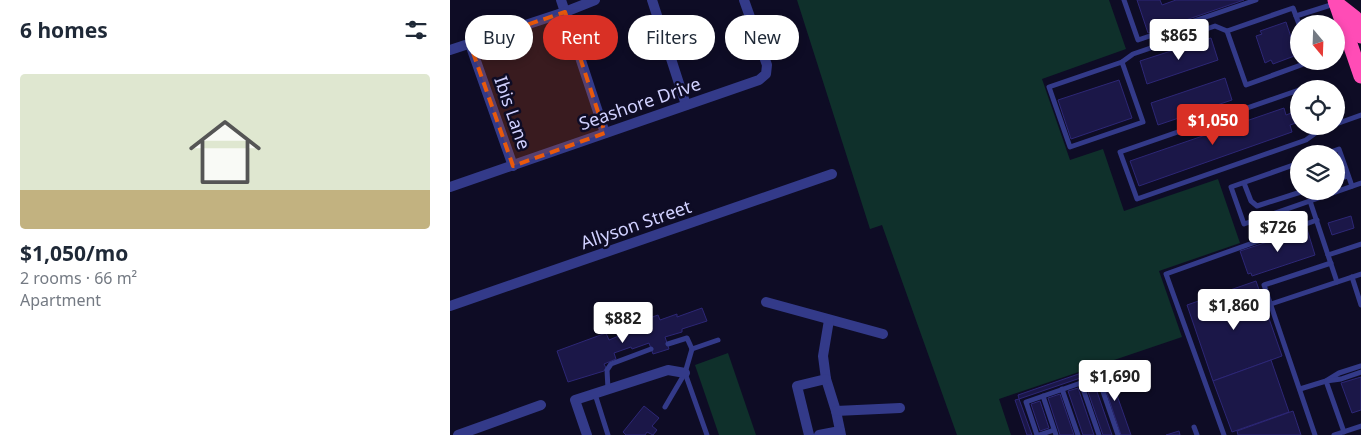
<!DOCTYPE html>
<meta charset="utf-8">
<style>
body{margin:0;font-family:"Noto Sans",sans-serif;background:#f6f6f7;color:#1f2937;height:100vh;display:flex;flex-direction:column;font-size:19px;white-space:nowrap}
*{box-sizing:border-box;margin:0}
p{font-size:16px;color:#747a83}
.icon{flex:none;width:28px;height:28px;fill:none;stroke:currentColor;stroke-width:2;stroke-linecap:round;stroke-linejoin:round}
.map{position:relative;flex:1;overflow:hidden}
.drawer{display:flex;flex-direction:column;background:#fff;width:450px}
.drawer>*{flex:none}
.banner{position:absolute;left:15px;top:15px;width:475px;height:45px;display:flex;gap:10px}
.needle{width:32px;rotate:161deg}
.fabs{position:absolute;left:840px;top:15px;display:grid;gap:10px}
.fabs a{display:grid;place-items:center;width:55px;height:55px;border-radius:50%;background:#fff;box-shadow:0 2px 8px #0003;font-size:25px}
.price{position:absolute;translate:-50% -42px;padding:0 11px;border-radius:5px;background:#fff;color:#222;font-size:16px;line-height:32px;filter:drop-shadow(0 1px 2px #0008)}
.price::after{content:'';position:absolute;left:50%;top:30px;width:15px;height:11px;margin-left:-8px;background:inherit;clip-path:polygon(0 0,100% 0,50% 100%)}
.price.selected{background:#d93025;color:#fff}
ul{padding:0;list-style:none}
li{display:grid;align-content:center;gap:10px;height:265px;padding:0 20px}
li span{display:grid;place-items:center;height:155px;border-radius:5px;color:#555}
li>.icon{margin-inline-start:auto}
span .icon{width:90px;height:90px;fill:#fffc;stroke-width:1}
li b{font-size:21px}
h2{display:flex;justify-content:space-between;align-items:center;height:60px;padding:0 20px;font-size:21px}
.pill{padding:0 18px;border-radius:22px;background:#fff;box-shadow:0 2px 8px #0003;font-size:18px;line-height:45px}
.pill.selected{background:#d93025;color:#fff}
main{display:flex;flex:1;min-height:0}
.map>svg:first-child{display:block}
.green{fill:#0f302b}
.building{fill:#1b1748;stroke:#2d2776}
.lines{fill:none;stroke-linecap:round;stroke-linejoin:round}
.lane{stroke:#333a89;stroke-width:5}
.street{stroke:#333a89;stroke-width:10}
.highway{stroke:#ff4cb6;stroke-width:15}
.marked{fill:#e8590c;fill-opacity:0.2;stroke:#e8590c;stroke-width:4;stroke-dasharray:10 6;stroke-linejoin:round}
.labels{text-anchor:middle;stroke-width:5;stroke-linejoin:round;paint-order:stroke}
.street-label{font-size:18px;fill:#d1d1ff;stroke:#0e0c25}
</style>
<main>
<section class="drawer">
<h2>6 homes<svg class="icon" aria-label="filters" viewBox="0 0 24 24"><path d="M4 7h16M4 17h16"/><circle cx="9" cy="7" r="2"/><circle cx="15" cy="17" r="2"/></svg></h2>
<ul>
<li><span style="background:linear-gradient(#dfe7d0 75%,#c2b280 0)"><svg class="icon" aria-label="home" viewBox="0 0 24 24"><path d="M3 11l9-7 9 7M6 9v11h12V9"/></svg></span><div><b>$1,050/mo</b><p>2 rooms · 66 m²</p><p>Apartment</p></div></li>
</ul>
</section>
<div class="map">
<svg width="911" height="435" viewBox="0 0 911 435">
<rect width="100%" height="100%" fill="#0e0c25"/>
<!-- green -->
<g class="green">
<polygon points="347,0 659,0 676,49 592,79 620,160 653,149 674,211 768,179 790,243 709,271 732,337 549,399 561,435 507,435 432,225 420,229"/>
<polygon points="278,353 306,435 269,435 245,365"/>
</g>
<!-- building -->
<g class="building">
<polygon points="687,0 710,0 712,5 726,0 794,0 698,33"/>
<polygon points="836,22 847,55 823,64 821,60 815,63 806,36 812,34 810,31"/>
<polygon points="761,38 768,60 697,84 690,61"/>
<polygon points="775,78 782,100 708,125 701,103"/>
<polygon points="669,80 682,118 621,139 608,100"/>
<polygon points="834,108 836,115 849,110 849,122 840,125 842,132 689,186 680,161"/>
<polygon points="901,216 904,228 882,235 878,223"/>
<polygon points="857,229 865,255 802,276 801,273 798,274 790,251"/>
<polygon points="806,281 832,356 763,381 737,305"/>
<polygon points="252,308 257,321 232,329 232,332 215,337 219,349 203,354 199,343 182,349 181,347 164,353 166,359 154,364 156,368 154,371 118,382 107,351 156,333 159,340 193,326 191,321 208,315 210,320 227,314 227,317"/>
<polygon points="821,360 839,412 782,432 763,381"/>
<polygon points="657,367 681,435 671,435 649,370"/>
<polygon points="643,369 645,373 569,399 568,395"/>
<polygon points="911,377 911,410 902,413 891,383"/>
<polygon points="644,383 662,435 653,435 636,386"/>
<polygon points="628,388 644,435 633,435 618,391"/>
<polygon points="610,394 624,435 610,435 598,398"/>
<polygon points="569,399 582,435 577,435 565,400"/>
<polygon points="590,401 599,428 590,431 581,404"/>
<polygon points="194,406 209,418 202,426 207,430 203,435 197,432 195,435 176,435 173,432"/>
<polygon points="843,411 851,435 788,435 787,431"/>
<polygon points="729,431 730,435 716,435"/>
</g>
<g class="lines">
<!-- lane -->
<g class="lane">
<polyline points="674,0 688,40 806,0"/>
<polyline points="846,16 884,4"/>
<polyline points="777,31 796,85 862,61"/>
<polygon points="672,62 693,122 620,147 599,87"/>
<polyline points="672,62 683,54 765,26 777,31 843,8 849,24"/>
<polyline points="852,89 856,87 857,89"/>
<polyline points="849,90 670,152 687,199 856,140 871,129 879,126"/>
<polyline points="886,124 911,115"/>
<polyline points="875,154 889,149 902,186"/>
<polyline points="849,163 781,187 794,224 911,183"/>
<polyline points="886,180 898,176"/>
<polyline points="794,183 801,201 807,206 854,191"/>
<polyline points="860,201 887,282"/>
<polyline points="878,255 911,244"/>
<polyline points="902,277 911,305"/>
<polyline points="821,304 911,274"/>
<polyline points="242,349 268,340"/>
<polyline points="235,373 257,435"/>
<polyline points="631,383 649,435"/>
<polyline points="158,389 157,370 161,364 201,349"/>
<polyline points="612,389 628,435"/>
<polyline points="850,389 876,381 889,373 911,366"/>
<polyline points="145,394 158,435"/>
<polyline points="593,396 606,435"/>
<polyline points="215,407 235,373 242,349 237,338 218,344"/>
<polyline points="744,427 747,435"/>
<polyline points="894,432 876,381 891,379 911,372"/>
<polyline points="587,435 576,402 648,377 668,435"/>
<polyline points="589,435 604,430"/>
<polyline points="774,435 716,274 867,220"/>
<polyline points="865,435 814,285 881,263"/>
<polyline points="884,435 911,426"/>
</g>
<!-- street -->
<g class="street">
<polyline points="111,0 155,133"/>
<polyline points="202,0 236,105"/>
<polyline points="20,44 63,166"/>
<polyline points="0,50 115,12 145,0"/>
<polyline points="0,187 309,80 316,74 317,65 294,0"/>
<polyline points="316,302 433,334"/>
<polyline points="0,306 382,174"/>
<polyline points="379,320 373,356 376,379 386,411 391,435"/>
<polyline points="386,411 450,408"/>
<polyline points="8,435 91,405"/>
<polyline points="137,435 125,400 218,370 235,373"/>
<polyline points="359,435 347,386 376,379"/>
<polyline points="369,435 390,431"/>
</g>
<!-- highway -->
<g class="highway">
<polyline points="885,0 911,76"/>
<polyline points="886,3 905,18 911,36"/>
</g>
</g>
<!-- marked area -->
<path class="marked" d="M115,12L155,133L63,166L20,44Z"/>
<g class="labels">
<!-- street labels -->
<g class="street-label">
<text transform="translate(190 104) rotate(-19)" y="6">Seashore Drive</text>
<text transform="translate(62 113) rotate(71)" y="6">Ibis Lane</text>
<text transform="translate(186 225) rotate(-19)" y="6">Allyson Street</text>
</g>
</g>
</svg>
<div class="fabs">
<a><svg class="needle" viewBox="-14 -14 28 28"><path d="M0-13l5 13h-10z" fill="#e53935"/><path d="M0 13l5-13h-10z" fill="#747a83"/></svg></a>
<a><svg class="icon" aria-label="locate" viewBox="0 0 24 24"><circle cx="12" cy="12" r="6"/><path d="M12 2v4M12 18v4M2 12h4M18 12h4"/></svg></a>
<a><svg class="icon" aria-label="layers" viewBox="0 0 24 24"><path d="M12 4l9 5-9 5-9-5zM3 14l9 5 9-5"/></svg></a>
</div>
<b class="price" style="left:729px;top:61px">$865</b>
<b class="price selected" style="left:763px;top:146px">$1,050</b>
<b class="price" style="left:828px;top:253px">$726</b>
<b class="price" style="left:784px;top:331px">$1,860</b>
<b class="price" style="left:173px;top:344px">$882</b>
<b class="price" style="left:665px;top:402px">$1,690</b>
<div class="banner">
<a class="pill">Buy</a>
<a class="pill selected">Rent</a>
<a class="pill">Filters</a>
<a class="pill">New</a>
</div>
</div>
</main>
